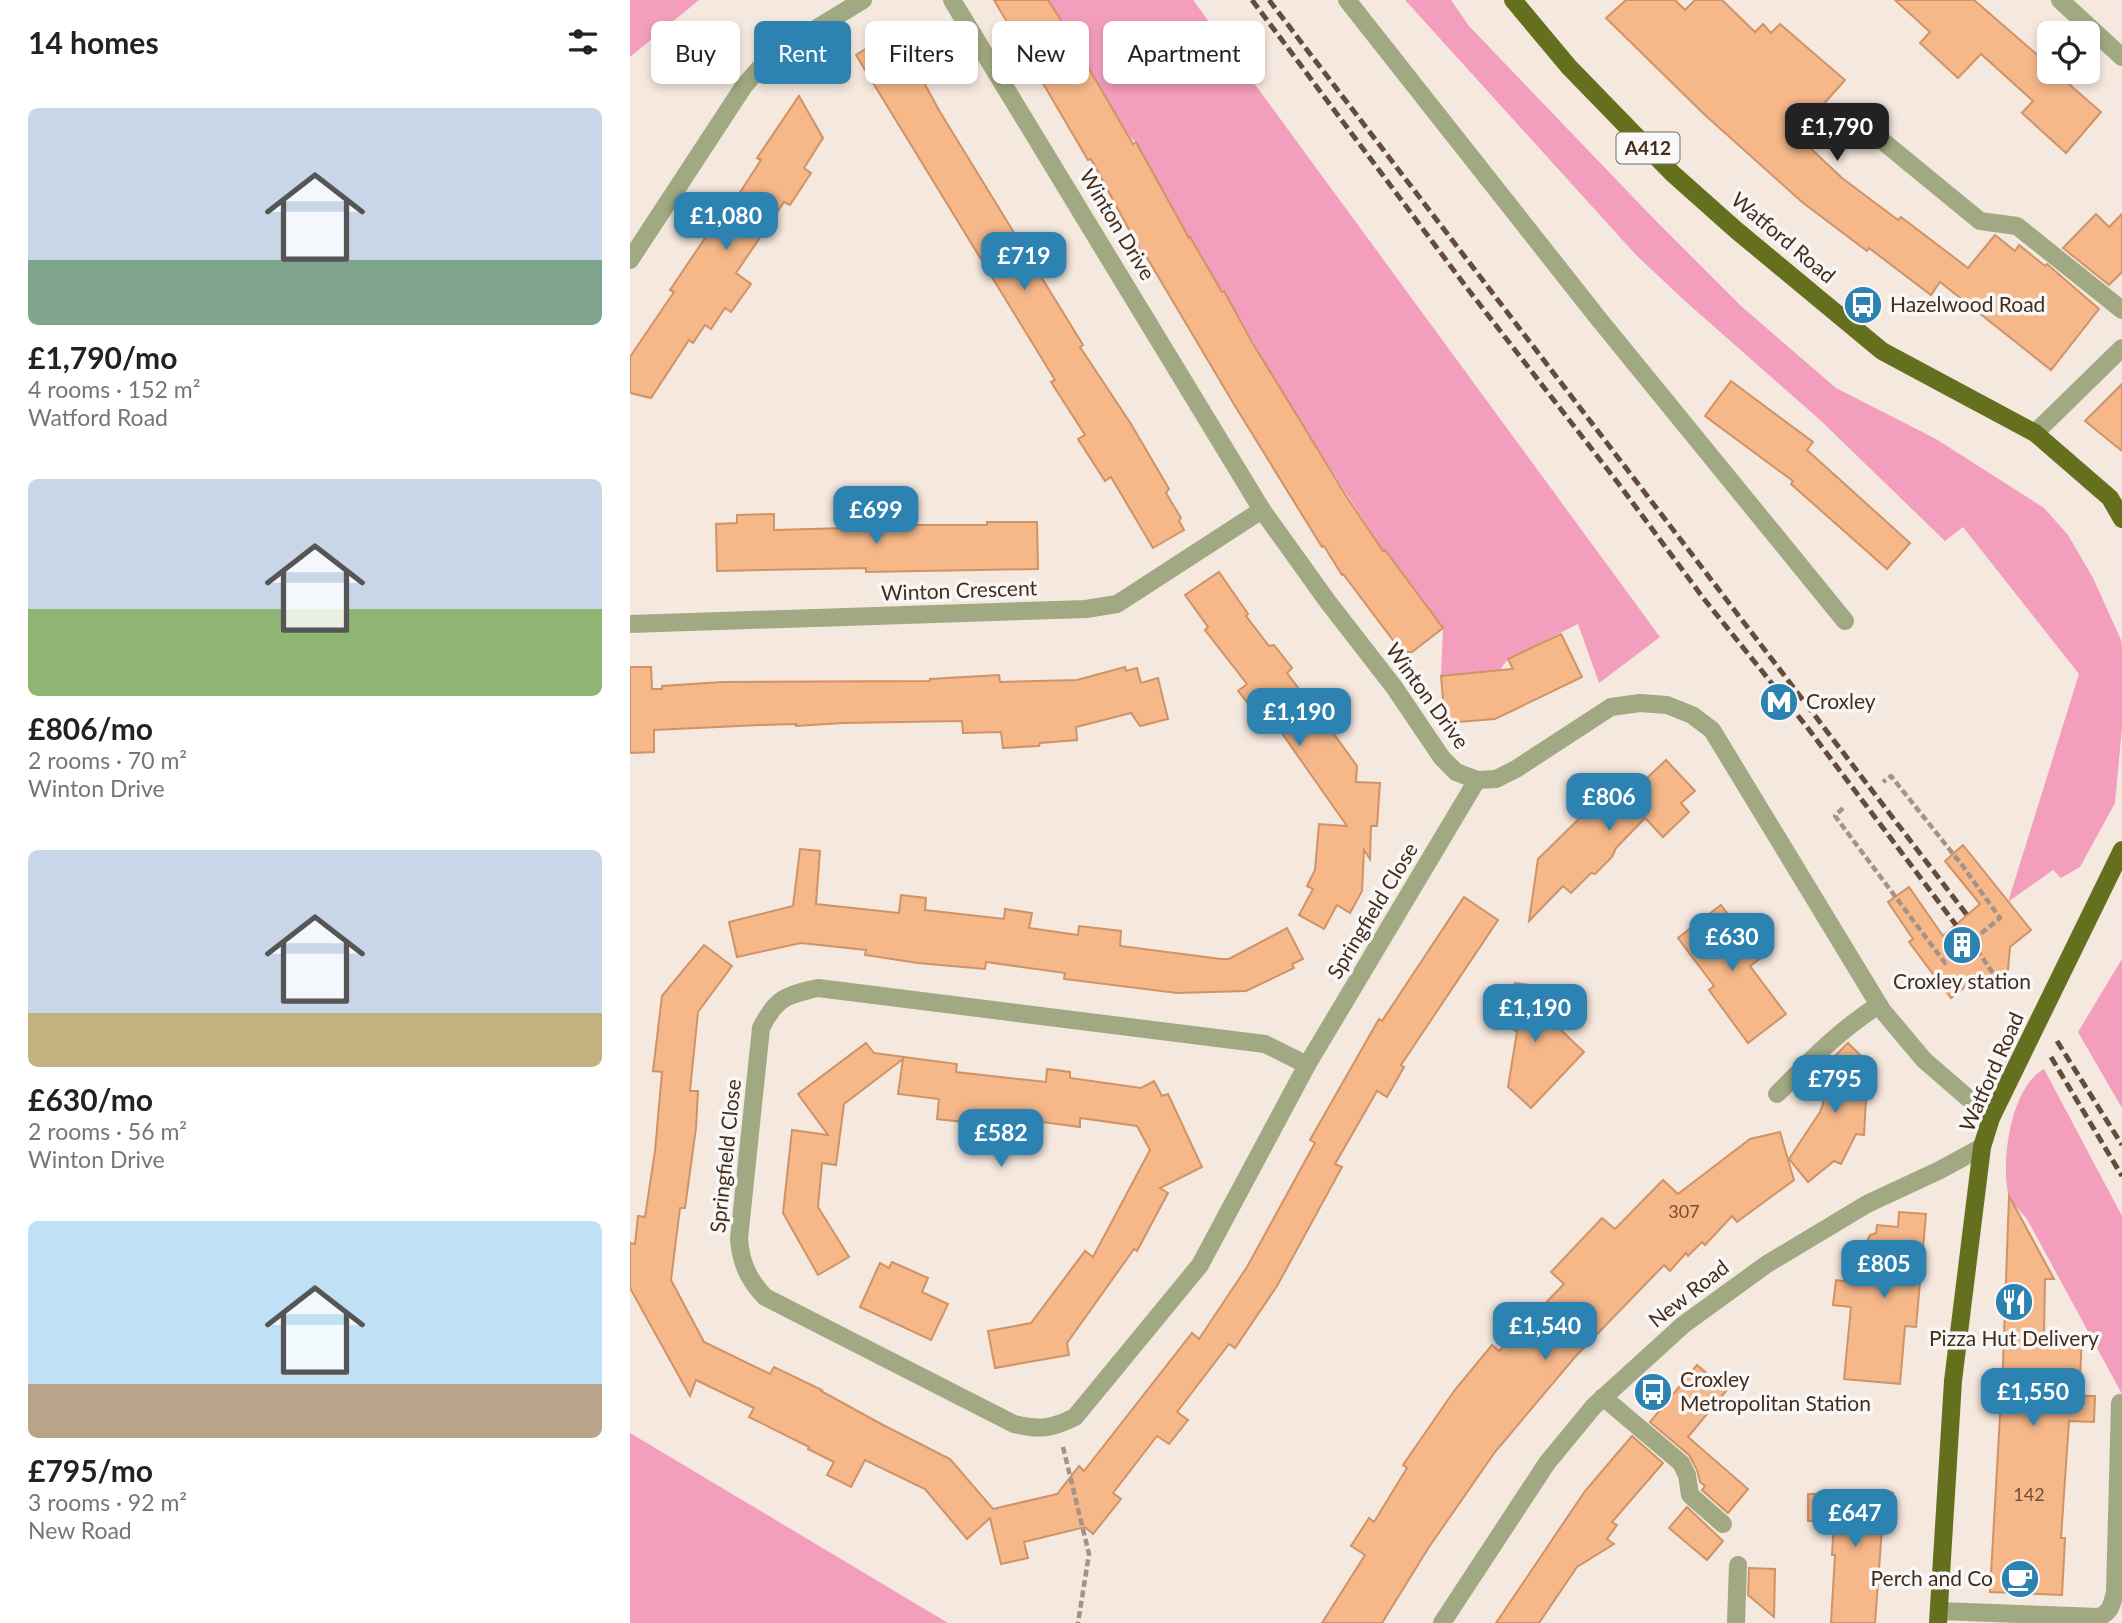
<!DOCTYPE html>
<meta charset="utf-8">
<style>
body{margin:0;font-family:Lato,sans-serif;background:#f2f2f2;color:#222;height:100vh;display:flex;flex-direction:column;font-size:26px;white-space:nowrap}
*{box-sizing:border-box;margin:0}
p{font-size:23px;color:#767676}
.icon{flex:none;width:38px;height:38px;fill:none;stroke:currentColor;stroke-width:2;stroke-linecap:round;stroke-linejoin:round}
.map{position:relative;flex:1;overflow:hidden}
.details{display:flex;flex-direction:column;background:#fff;width:630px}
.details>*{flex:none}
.hud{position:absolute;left:21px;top:21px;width:665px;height:63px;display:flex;gap:14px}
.controls{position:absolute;left:1407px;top:21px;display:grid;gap:14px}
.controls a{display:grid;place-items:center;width:63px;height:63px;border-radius:10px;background:#fff;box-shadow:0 4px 10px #0003;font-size:35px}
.price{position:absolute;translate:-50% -60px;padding:0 16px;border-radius:14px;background:#2c82b1;color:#fff;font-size:23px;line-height:46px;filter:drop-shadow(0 2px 4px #0008)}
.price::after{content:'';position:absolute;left:50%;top:42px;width:21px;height:16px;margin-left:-10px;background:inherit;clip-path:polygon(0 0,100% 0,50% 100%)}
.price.selected{background:#222;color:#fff}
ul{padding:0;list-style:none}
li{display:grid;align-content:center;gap:14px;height:371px;padding:0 28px}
li span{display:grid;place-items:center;height:217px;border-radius:10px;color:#555}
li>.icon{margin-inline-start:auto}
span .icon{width:126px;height:126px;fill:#fffc;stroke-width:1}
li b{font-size:30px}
h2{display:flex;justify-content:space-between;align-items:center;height:84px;padding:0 28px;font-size:30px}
.chip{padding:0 24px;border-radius:10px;background:#fff;box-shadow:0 4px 10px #0003;font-size:24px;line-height:63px}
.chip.selected{background:#2c82b1;color:#fff}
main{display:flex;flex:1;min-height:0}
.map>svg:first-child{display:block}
.green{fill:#f39ebc}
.building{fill:#f6b789;stroke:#cf9366;stroke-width:2}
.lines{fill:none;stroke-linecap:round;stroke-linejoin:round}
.path{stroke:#a69386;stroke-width:4.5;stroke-dasharray:7 3.5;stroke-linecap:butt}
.lane{stroke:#a0a981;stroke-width:18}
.street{stroke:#a0a981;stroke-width:18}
.primary{stroke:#64701d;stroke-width:18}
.rail{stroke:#634c3c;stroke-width:5;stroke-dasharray:10 5;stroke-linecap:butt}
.labels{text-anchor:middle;stroke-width:7;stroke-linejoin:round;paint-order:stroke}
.number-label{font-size:18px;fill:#725036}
.shield{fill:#f8f8f8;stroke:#7b6a5d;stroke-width:2}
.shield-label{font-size:19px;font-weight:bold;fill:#462d1b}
.street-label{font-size:21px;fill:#462d1b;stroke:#f8f8f8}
.poi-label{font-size:21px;fill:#462d1b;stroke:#f8f8f8;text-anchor:start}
</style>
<main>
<section class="details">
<h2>14 homes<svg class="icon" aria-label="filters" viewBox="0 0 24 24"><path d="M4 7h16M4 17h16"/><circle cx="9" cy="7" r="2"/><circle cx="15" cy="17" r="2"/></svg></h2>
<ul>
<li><span style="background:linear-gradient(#c9d6e8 70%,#7fa58c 0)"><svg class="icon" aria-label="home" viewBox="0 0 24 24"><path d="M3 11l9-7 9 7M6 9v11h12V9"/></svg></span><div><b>£1,790/mo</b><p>4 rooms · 152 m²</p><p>Watford Road</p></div></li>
<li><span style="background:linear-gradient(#c9d6e8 60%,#8fb573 0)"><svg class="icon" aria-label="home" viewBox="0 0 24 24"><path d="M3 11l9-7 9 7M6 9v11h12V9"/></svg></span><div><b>£806/mo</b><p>2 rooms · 70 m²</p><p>Winton Drive</p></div></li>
<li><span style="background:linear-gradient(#c9d6e8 75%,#c2b280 0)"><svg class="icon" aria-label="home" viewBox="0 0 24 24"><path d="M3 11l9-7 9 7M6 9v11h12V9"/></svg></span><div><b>£630/mo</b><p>2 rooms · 56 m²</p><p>Winton Drive</p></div></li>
<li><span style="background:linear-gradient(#bfe0f5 75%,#b9a48a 0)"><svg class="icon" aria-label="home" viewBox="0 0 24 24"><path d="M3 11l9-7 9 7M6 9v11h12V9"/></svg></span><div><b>£795/mo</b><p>3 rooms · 92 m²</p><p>New Road</p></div></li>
</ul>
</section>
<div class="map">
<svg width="1492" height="1623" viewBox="0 0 1492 1623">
<rect width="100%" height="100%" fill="#f5e8df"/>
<!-- green -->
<g class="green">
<polygon points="0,0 69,0 0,57"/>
<polygon points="418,0 563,0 1030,637 969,683 948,624 878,659 869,671 811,675 813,628 755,550 752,549 661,407 594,291 589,287 560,237 553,229 506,142 500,137"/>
<polygon points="775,0 821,0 839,26 1024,219 1111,306 1206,388 1306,439 1414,508 1438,535 1463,578 1491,640 1492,647 1492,727 1485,803 1450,867 1431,878 1423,870 1378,902 1449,674 1333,527 1315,541 1189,419 1055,301 1006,255"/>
<polygon points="1492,959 1492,1108 1448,1032"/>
<path d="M1414,1069L1492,1216V1394L1397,1219C1391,1212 1380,1202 1378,1193C1371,1159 1381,1087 1414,1069Z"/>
<polygon points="0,1432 0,1433 318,1623 0,1623"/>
</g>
<!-- building -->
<g class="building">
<polygon points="364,0 418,0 429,17 503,144 506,142 559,238 560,237 592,292 594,291 622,342 718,499 753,551 755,550 813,628 782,652 772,652 713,574 712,575 694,546 692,547 605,406 513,251 511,252 461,159 458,160"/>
<polygon points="996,0 1045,0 1055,10 1065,0 1092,0 1125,32 1133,24 1141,33 1150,24 1215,80 1175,125 1185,134 1176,144 1212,178 1268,220 1271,217 1338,268 1365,235 1385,251 1389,245 1415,266 1417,264 1469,309 1421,370 1310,282 1301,295 1239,248 1237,251 1172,202 1075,115 976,18"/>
<polygon points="1265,0 1344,0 1419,65 1419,72 1425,72 1471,112 1436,153 1392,113 1403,101 1351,54 1328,78 1290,43 1300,32"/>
<polygon points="259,34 265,43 268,41 286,68 310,112 453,345 450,347 501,424 539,489 536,493 551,518 549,521 554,530 523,548 481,477 475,481 448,439 455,435 421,382 425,380 226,55"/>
<polygon points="169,96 193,138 174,168 181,173 160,205 154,202 106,273 121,284 101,312 95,308 81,329 75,325 63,343 59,340 21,398 0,393 0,357 44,292 40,290 100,201 103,203 131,160 127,158"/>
<polygon points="1466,214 1479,227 1492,214 1492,272 1479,285 1433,248"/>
<polygon points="1101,381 1183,442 1177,450 1280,543 1257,569 1161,484 1163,481 1075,416"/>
<polygon points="1492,384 1492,451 1455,421"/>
<polygon points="144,514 144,530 216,528 216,521 247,520 275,519 275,525 357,525 357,522 407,522 408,569 236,572 236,568 87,571 86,524 107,523 107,515"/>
<polygon points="589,572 618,614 616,616 639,646 644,645 662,668 657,673 685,710 689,707 707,731 704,734 727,766 726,782 750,783 747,826 741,826 740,859 734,850 732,891 720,913 707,905 694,929 669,915 683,889 677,886 685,870 689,824 717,826 644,722 637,727 608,691 617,684 575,630 578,627 555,595"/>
<polygon points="931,634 952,677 865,719 815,723 811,676 883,669 878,659"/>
<polygon points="0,667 21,667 22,689 32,689 32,686 92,682 300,681 300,679 369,675 370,682 447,680 495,667 496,671 507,668 511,683 528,678 538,719 510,726 501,713 446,727 447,740 410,743 409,746 373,748 371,732 333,733 332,721 213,723 166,726 166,724 130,725 24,730 24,752 0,753"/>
<polygon points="1036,760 1065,791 1051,803 1059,812 1033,837 1015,818 986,848 982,857 965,874 961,873 941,893 933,886 899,921 908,859 963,805 969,810 976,803 983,810"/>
<polygon points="1333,845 1401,930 1380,947 1378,970 1360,983 1347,977 1321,998 1279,942 1283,939 1258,902 1279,887 1313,936 1350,904 1315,861"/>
<polygon points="170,849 190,851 186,904 269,913 271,895 296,898 295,910 374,919 375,909 402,913 399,928 448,935 449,926 491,931 490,946 591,959 599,959 657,928 673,959 662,964 664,968 616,991 547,993 434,979 435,973 356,962 355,969 288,963 235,955 236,950 171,943 107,957 99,922 163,906"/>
<polygon points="834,897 868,920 771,1065 774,1067 757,1097 747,1091 705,1164 712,1167 647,1286 605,1348 599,1344 547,1412 558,1420 539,1444 527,1436 483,1493 491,1499 463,1534 455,1527 394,1542 398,1558 371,1564 360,1518 337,1539 295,1489 235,1460 221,1487 197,1475 204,1462 178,1449 179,1447 119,1417 124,1408 66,1380 60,1396 0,1288 0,1243 5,1244 8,1216 15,1217 25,1151 32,1072 23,1071 32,996 74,945 102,966 68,1012 60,1091 68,1091 66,1128 55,1208 50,1208 41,1280 74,1342 140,1374 144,1367 192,1390 191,1391 253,1425 320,1459 363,1509 427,1494 449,1466 454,1471 562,1333 569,1339 617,1267 685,1143 680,1140 749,1019 752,1021"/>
<polygon points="1091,905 1131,958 1120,966 1156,1014 1118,1043 1079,990 1084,986 1048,938"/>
<polygon points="885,983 915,987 912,1012 954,1052 901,1108 878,1087 887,1032 863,1016"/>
<polygon points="236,1043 244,1053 327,1064 326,1072 416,1082 417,1069 440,1072 440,1078 511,1088 524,1081 532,1096 538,1094 572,1167 530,1188 538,1193 507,1251 504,1249 437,1343 439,1355 365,1368 358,1331 401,1323 455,1251 463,1257 520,1150 507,1126 450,1118 450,1127 405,1121 403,1136 368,1132 369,1126 307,1119 309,1099 268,1094 273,1059 214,1104 206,1165 192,1163 188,1207 219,1257 188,1275 153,1213 162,1130 198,1135 168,1094"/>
<polygon points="1218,1043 1235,1060 1230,1066 1242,1098 1236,1100 1234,1135 1226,1134 1211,1164 1204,1161 1178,1182 1159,1159 1190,1112 1193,1104 1193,1088 1187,1074"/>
<polygon points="1150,1132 1164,1180 1107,1222 1102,1216 1075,1245 1072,1242 1058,1256 1056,1253 1040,1271 1034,1265 945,1357 865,1452 799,1547 752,1623 692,1623 735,1555 721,1546 739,1518 744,1522 777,1468 773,1465 824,1391 862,1345 869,1351 934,1284 921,1272 972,1218 985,1229 1033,1180 1048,1194 1120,1139"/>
<polygon points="1379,1196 1424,1279 1415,1279 1414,1336 1452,1337 1449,1396 1465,1396 1464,1422 1439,1421 1431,1538 1435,1538 1432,1595 1360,1592 1373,1363"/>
<polygon points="1269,1212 1296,1214 1286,1327 1275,1326 1270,1384 1214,1379 1221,1307 1203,1305 1206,1280 1230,1283 1234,1247 1240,1235 1246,1233 1247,1225 1268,1227"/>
<polygon points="262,1262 298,1278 292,1292 318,1304 301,1340 230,1307 250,1263 259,1268"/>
<polygon points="1067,1365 1097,1390 1058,1437 1118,1489 1098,1513 1072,1490 1075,1486 1070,1482 1067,1470 1059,1455 1020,1422"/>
<polygon points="1002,1436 1033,1463 982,1522 987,1525 977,1539 984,1544 947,1567 909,1623 866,1623 955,1491"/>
<polygon points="1263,1493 1263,1528 1252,1528 1245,1623 1201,1623 1205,1555 1202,1555 1204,1521 1178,1521 1178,1494"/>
<polygon points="1057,1507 1093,1541 1077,1560 1039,1528"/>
<polygon points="1119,1568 1145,1569 1144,1617 1118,1595"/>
</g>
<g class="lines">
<!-- path -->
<g class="path">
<polyline points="1213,808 1205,816 1315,963 1370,918 1332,865 1261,776 1253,782"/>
<polyline points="1341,941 1373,988"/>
<polyline points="433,1447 459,1554 448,1623"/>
</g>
<!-- lane -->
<g class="lane">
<polyline points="717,0 968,318 1215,621"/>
<polyline points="1244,134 1350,221 1387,226 1492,310"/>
<path d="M1147,1094C1180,1061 1209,1030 1249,1005"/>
<polyline points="973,1397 1051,1463 1057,1475 1060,1495 1093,1524"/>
<path d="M1309,1611L1468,1617C1481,1613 1482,1604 1485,1592L1490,1403"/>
<polyline points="1106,1623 1108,1565"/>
</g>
<!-- street -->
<g class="street">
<polyline points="322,0 632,510 698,602 764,687 812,758 826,772 847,780 866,779 886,769 981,707 1010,703 1037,705 1062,715 1082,730 1252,1010 1294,1060 1361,1118"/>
<polyline points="1430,0 1492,57"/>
<polyline points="0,260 114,86 135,62 159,45 233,0"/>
<polyline points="1405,433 1492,348"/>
<polyline points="0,624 456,609 487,604 632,510"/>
<path d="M677,1065L635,1044L188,988C156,995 146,998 131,1028L109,1239C111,1263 118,1279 135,1297L384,1424C410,1430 421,1429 445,1417L570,1265L677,1065L847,780"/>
<polyline points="812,1623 917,1463 964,1406 1053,1325 1137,1264 1237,1204 1310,1170 1352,1147"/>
</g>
<!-- primary -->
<g class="primary">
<polyline points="883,0 939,67 1042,173 1106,230 1252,351 1405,433 1480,498 1492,519"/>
<polyline points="1308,1623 1323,1381 1352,1147 1361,1118 1492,850"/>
</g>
<!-- rail -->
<g class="rail">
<polyline points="622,0 837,288 988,483 1074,599 1177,727 1326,925"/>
<polyline points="639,0 1337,915"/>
<polyline points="1427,1041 1492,1145"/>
<polyline points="1421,1057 1492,1176"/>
</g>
</g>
<!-- icons -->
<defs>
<g id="bus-disc" transform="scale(2.0125)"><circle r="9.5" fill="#2c82b1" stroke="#f8f8f8"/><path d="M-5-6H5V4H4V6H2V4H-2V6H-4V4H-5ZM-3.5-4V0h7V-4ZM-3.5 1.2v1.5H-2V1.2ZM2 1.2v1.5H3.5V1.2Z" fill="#fff"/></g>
<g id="metro-disc" transform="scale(2.0125)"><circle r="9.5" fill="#2c82b1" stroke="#f8f8f8"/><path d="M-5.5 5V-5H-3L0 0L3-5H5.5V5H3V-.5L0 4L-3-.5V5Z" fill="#fff"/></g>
<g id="building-disc" transform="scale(2.0125)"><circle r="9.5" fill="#2c82b1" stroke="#f8f8f8"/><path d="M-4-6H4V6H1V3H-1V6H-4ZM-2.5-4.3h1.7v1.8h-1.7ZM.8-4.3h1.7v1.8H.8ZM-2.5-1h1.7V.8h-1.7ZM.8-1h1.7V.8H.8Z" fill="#fff"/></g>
<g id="restaurant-disc" transform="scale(2.0125)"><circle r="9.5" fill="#2c82b1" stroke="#f8f8f8"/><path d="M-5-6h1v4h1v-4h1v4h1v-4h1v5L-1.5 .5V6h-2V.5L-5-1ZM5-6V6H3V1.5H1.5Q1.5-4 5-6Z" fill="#fff"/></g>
<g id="cafe-disc" transform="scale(2.0125)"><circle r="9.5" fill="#2c82b1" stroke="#f8f8f8"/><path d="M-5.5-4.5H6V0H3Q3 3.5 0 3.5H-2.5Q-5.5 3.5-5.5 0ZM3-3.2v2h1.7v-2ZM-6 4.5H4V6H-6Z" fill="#fff"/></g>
</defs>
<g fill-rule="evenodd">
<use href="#bus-disc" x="1233" y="305"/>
<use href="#metro-disc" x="1149" y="702"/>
<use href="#building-disc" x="1332" y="945"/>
<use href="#restaurant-disc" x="1384" y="1302"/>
<use href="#bus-disc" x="1023" y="1392"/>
<use href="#cafe-disc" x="1390" y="1579"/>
</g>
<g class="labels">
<!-- number labels -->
<g class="number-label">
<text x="1054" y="1218">307</text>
<text x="1399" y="1501">142</text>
</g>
<!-- shield labels -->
<rect class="shield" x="986.5" y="132.5" width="63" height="31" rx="5"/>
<g class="shield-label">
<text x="1018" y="155">A412</text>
</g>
<!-- street labels -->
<g class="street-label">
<text transform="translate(487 225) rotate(59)" y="7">Winton Drive</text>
<text transform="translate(1153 238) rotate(40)" y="7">Watford Road</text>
<text transform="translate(329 591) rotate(-2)" y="7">Winton Crescent</text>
<text transform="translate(797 696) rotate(54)" y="7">Winton Drive</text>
<text transform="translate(743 911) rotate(-59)" y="7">Springfield Close</text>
<text transform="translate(1362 1072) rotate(-66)" y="7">Watford Road</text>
<text transform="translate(96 1156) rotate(-84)" y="7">Springfield Close</text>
<text transform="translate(1059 1294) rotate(-38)" y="7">New Road</text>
</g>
<!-- poi labels -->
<g class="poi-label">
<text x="1260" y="312">Hazelwood Road</text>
<text x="1176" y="709">Croxley</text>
<text x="1332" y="989" text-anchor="middle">Croxley station</text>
<text x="1384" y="1346" text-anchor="middle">Pizza Hut Delivery</text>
<text x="1050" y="1387">Croxley<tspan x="1050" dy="24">Metropolitan Station</tspan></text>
<text x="1363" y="1586" text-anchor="end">Perch and Co</text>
</g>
</g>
</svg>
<div class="controls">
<a><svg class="icon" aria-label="locate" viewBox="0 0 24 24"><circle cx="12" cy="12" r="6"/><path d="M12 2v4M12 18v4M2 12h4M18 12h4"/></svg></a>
</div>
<b class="price selected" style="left:1207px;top:163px">£1,790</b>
<b class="price" style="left:96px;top:252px">£1,080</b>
<b class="price" style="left:394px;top:292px">£719</b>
<b class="price" style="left:246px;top:546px">£699</b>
<b class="price" style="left:669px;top:748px">£1,190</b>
<b class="price" style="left:979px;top:833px">£806</b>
<b class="price" style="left:1102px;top:973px">£630</b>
<b class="price" style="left:905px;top:1044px">£1,190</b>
<b class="price" style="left:1205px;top:1115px">£795</b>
<b class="price" style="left:371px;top:1169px">£582</b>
<b class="price" style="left:1254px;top:1300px">£805</b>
<b class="price" style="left:915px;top:1362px">£1,540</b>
<b class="price" style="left:1403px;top:1428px">£1,550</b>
<b class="price" style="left:1225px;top:1549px">£647</b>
<div class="hud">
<a class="chip">Buy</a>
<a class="chip selected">Rent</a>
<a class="chip">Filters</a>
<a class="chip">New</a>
<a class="chip">Apartment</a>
</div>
</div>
</main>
